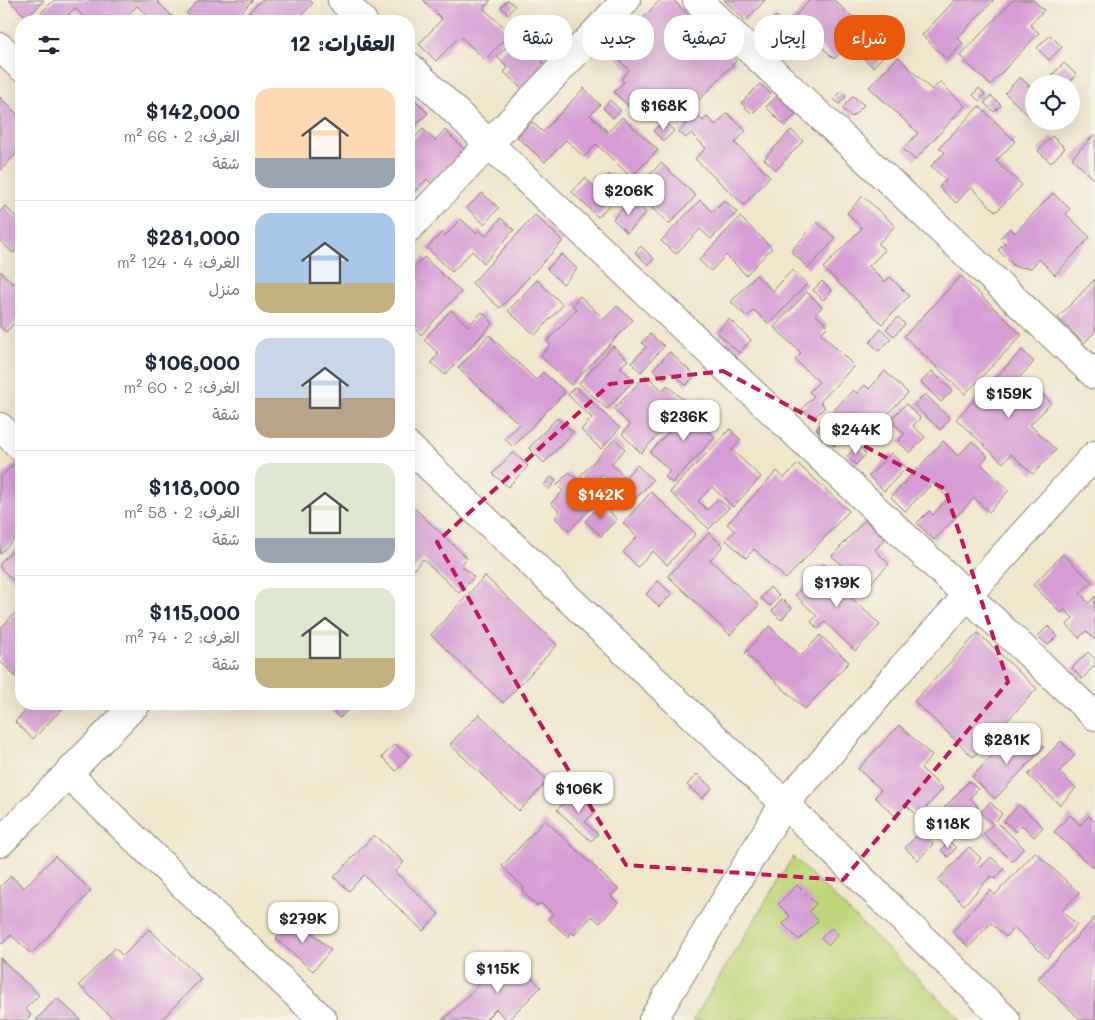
<!DOCTYPE html>
<html lang="ar">
<meta charset="utf-8">
<style>
body{margin:0;font-family:Mali,"Playpen Sans Arabic",sans-serif;background:#f2f2f3;color:#1f2937;direction:rtl;height:100vh;display:flex;flex-direction:column;font-size:19px;white-space:nowrap}
*{box-sizing:border-box;margin:0}
p{font-size:16px;color:#747a83}
.icon{flex:none;width:28px;height:28px;fill:none;stroke:currentColor;stroke-width:2;stroke-linecap:round;stroke-linejoin:round}
.map{position:relative;flex:1;overflow:hidden;direction:ltr}
.details{position:absolute;left:15px;top:15px;width:400px;height:695px;display:flex;flex-direction:column;background:#fff;border-radius:20px;box-shadow:0 5px 20px #0002;direction:rtl}
.details>*{flex:none}
.banner{position:absolute;left:430px;top:15px;width:475px;height:45px;direction:rtl;display:flex;gap:10px}
.fabs{position:absolute;left:1025px;top:75px;display:grid;gap:10px}
.fabs a{display:grid;place-items:center;width:55px;height:55px;border-radius:50%;background:#fff;box-shadow:0 5px 20px #0002;font-size:25px}
.price{position:absolute;translate:-50% -42px;padding:0 11px;border-radius:10px;background:#fff;color:#222;font-size:16px;line-height:32px;filter:drop-shadow(0 1px 2px #0008)}
.price::after{content:'';position:absolute;left:50%;top:30px;width:15px;height:11px;margin-left:-8px;background:inherit;clip-path:polygon(0 0,100% 0,50% 100%)}
.price.current{background:#ea580c;color:#fff}
ul{padding:0;list-style:none}
li{display:flex;align-items:center;gap:15px;height:125px;padding:0 20px}
li+li{border-top:1px solid #e0e1e3}
li span{display:grid;place-items:center;flex:none;width:140px;height:100px;border-radius:15px;color:#555}
li>.icon{margin-inline-start:auto}
span .icon{width:60px;height:60px;fill:#fffc;stroke-width:1}
li b{font-size:21px}
h2{display:flex;justify-content:space-between;align-items:center;height:60px;padding:0 20px;font-size:21px}
.tag{padding:0 18px;border-radius:20px;background:#fff;box-shadow:0 5px 20px #0002;font-size:18px;line-height:45px}
.tag.current{background:#ea580c;color:#fff}
.map>svg:first-child{display:block}
.green{fill:#bfd579;stroke:#6e784a}
.building{fill:#d69dd4}
.lines{fill:none;stroke-linecap:round;stroke-linejoin:round}
.minor-casing{stroke:#868174;stroke-width:30}
.minor{stroke:#fff;stroke-width:28}
.marked{fill:none;stroke:#c2185b;stroke-width:4;stroke-dasharray:10 6;stroke-linejoin:round}
</style>
<div class="map">
<svg width="1095" height="1020" viewBox="0 0 1095 1020">
<rect width="100%" height="100%" fill="#f7f3e8"/>
<filter id="ink" filterUnits="userSpaceOnUse"><feTurbulence type="fractalNoise" baseFrequency=".02" numOctaves="2"/><feDisplacementMap in="SourceGraphic" scale="10" xChannelSelector="R" yChannelSelector="G"/><feConvolveMatrix kernelMatrix="1 2 1 2 8 2 1 2 1" color-interpolation-filters="sRGB"/></filter>
<filter id="wash" filterUnits="userSpaceOnUse"><feTurbulence type="fractalNoise" baseFrequency=".0096" numOctaves="4" result="noise"/><feDisplacementMap in="SourceGraphic" scale="20" xChannelSelector="R" yChannelSelector="G"/><feGaussianBlur stdDeviation="1.12" result="paint"/><feColorMatrix in="noise" values="0 0 0 0 0 0 0 0 0 0 0 0 0 0 0 0 0 1.4 0 .05"/><feComposite in="paint" operator="in"/></filter>
<g filter="url(#wash)">
<rect width="100%" height="100%" fill="#f0e6cc"/>
<!-- green -->
<polygon class="green" points="793,857 961,1020 693,1020"/>
<g id="blocks">
<!-- building -->
<g class="building">
<polygon points="9,0 44,0 27,18"/>
<polygon points="54,0 156,0 172,16 167,21 153,21 137,6 122,21 89,21 75,8 62,21 33,21"/>
<polygon points="199,0 253,0 233,21 195,21 186,13"/>
<polygon points="261,0 309,0 313,3 296,21 240,21"/>
<polygon points="423,0 491,0 483,8 510,33 485,60 460,36 436,61 419,44 442,19"/>
<polygon points="508,0 515,6 508,14 501,7"/>
<polygon points="660,0 673,0 699,25 703,20 714,30 710,35 736,61 677,123 649,96 634,112 614,92 624,82 621,79 629,70 611,52"/>
<polygon points="724,0 765,0 746,21"/>
<polygon points="810,0 834,0 861,25 870,16 882,28 870,40 885,54 873,67 848,44 834,59 819,44 812,50 793,31 778,46 762,30 776,16 786,25"/>
<polygon points="955,0 994,0 957,38 963,43 947,60 922,35"/>
<polygon points="1013,0 1033,0 1044,10 1030,25 1039,33 990,85 960,56"/>
<polygon points="532,20 558,45 542,62 547,67 524,91 504,72 508,68 497,57"/>
<polygon points="1050,35 1062,47 1049,60 1037,48"/>
<polygon points="898,57 932,90 940,82 965,106 915,160 903,149 918,133 869,87"/>
<polygon points="1064,63 1077,75 1068,84 1061,84 1052,75"/>
<polygon points="1020,77 1034,91 1034,121 1005,93"/>
<polygon points="760,84 771,94 752,114 741,103"/>
<polygon points="584,88 600,105 590,115 608,132 622,117 658,150 631,177 596,144 584,157 566,140 545,162 517,137 532,122 543,132"/>
<polygon points="979,88 985,94 979,101 973,95"/>
<polygon points="841,92 846,97 839,104 834,99"/>
<polygon points="409,94 428,113 409,132"/>
<polygon points="777,96 796,114 785,126 766,107"/>
<polygon points="853,96 864,105 852,117 842,108"/>
<polygon points="991,96 1001,105 994,112 984,103"/>
<polygon points="0,97 21,118 21,149 0,171"/>
<polygon points="610,100 621,111 613,118 603,108"/>
<polygon points="979,106 1015,141 996,161 1022,185 996,212 971,187 956,203 939,187 946,180 931,166 945,152 939,148"/>
<polygon points="727,113 746,131 735,143 770,176 744,205 695,159 706,148 691,133 686,138 679,132 696,114 703,121 707,117 716,125"/>
<polygon points="664,121 674,131 664,141 653,131"/>
<polygon points="423,129 435,140 445,130 465,150 432,184 427,179 409,197 409,144"/>
<polygon points="791,130 803,141 776,170 764,159"/>
<polygon points="1095,134 1095,181 1072,158"/>
<polygon points="1052,136 1065,148 1051,163 1038,151"/>
<polygon points="661,163 696,196 669,224 652,208 658,202 640,185"/>
<polygon points="609,174 624,189 598,217 572,192 585,178 596,188"/>
<polygon points="482,193 499,208 484,224 467,208"/>
<polygon points="1053,193 1070,209 1066,214 1090,237 1055,275 1039,259 1031,268 1015,267 998,250 1005,243 1000,238 1010,228 1015,233"/>
<polygon points="863,196 895,226 878,244 885,250 869,266 885,282 890,277 909,296 882,324 823,268 862,228 847,213"/>
<polygon points="631,199 646,213 627,233 613,219"/>
<polygon points="700,200 712,212 724,200 737,212 711,239 700,229 676,254 661,241"/>
<polygon points="5,206 17,218 21,214 21,244 13,253 0,241 0,212"/>
<polygon points="535,215 563,241 500,308 472,283"/>
<polygon points="740,217 772,248 746,275 726,255 711,271 699,260"/>
<polygon points="501,218 514,230 484,263 472,251 452,272 427,248 442,232 445,236 461,219 476,233 479,230 486,236"/>
<polygon points="817,222 836,239 808,268 791,251"/>
<polygon points="641,246 654,259 648,265 635,252"/>
<polygon points="562,254 577,269 563,284 547,269"/>
<polygon points="424,257 461,292 421,335 409,323 409,273"/>
<polygon points="792,270 807,284 769,324 754,310 747,317 731,302 756,275 773,291"/>
<polygon points="0,271 13,284 19,277 21,279 21,316 6,332 0,327"/>
<polygon points="961,276 1022,335 965,394 904,336"/>
<polygon points="1095,279 1095,332 1084,343 1058,318"/>
<polygon points="537,280 563,305 535,335 508,311"/>
<polygon points="822,281 832,291 823,300 813,290"/>
<polygon points="807,292 822,307 815,314 828,326 821,333 854,366 820,402 825,407 813,419 802,409 814,396 809,392 819,382 795,360 801,353 774,327"/>
<polygon points="580,296 604,319 617,306 633,320 571,385 540,356 551,345 547,341 577,309 572,305"/>
<polygon points="451,310 468,326 482,312 493,323 445,375 431,362 439,354 424,340"/>
<polygon points="898,317 905,324 894,336 886,329"/>
<polygon points="729,319 751,340 739,353 717,332"/>
<polygon points="881,329 891,339 879,351 870,342"/>
<polygon points="650,334 664,346 641,372 631,363 646,347 642,343"/>
<polygon points="489,335 536,380 543,372 565,392 513,447 505,439 519,424 458,368"/>
<polygon points="613,346 628,360 620,367 634,380 607,409 579,383"/>
<polygon points="1022,350 1034,362 1001,397 1010,405 1024,391 1032,399 1039,391 1051,403 1030,425 1056,450 1033,474 1011,454 1003,463 956,419"/>
<polygon points="670,352 695,376 686,385 671,372 664,379 653,369"/>
<polygon points="885,371 908,393 874,428 862,416 834,446 816,429 853,390 857,393 865,385 869,389"/>
<polygon points="932,371 952,391 941,402 921,382"/>
<polygon points="646,375 663,391 667,385 688,404 641,453 622,434 630,425 614,409"/>
<polygon points="575,387 620,428 601,449 581,430 592,418 568,395"/>
<polygon points="925,394 950,419 940,430 914,405"/>
<polygon points="695,404 715,423 708,431 715,437 672,483 665,477 670,471 650,452"/>
<polygon points="906,404 920,418 913,426 925,437 910,453 898,441 905,434 890,420"/>
<polygon points="557,418 573,432 544,463 529,448"/>
<polygon points="730,429 741,440 732,450 761,477 733,507 712,487 698,501 707,510 718,499 729,508 709,529 670,492"/>
<polygon points="615,439 625,449 611,464 625,477 637,465 653,480 627,508 610,493 616,487 602,474 591,486 580,476"/>
<polygon points="943,441 958,456 972,441 988,456 981,464 1009,490 989,512 974,498 934,540 917,523 929,511 933,515 948,498 933,483 905,511 891,497"/>
<polygon points="857,445 866,454 856,465 847,456"/>
<polygon points="513,452 528,466 508,487 493,474"/>
<polygon points="891,453 906,468 884,491 869,476"/>
<polygon points="17,461 21,465 21,532 0,554 0,478"/>
<polygon points="798,464 849,511 786,579 754,549 746,558 726,540 735,531 727,524 777,471 784,478"/>
<polygon points="569,472 585,486 581,490 595,504 569,531 555,518 560,512 551,503 563,491 557,485"/>
<polygon points="551,477 556,481 548,490 544,485"/>
<polygon points="651,492 696,534 667,565 653,551 638,567 623,552 637,537 623,523"/>
<polygon points="409,503 467,558 461,565 474,577 459,593 423,559 409,575 409,549 411,547 409,545"/>
<polygon points="601,504 617,519 601,536 585,521"/>
<polygon points="865,520 885,539 875,550 889,564 866,588 832,556"/>
<polygon points="709,533 723,546 710,560 759,605 730,635 668,576"/>
<polygon points="21,543 21,589 0,567 0,563"/>
<polygon points="1063,554 1092,582 1080,593 1089,603 1095,596 1095,640 1086,631 1079,638 1067,625 1073,618 1065,610 1061,613 1033,585"/>
<polygon points="824,564 846,585 842,589 880,625 855,651 825,622 818,629 811,622 817,616 795,595"/>
<polygon points="485,576 557,645 503,703 431,635"/>
<polygon points="658,581 672,594 659,607 646,594"/>
<polygon points="770,587 779,596 770,606 761,598"/>
<polygon points="782,599 792,608 781,620 772,611"/>
<polygon points="19,609 21,612 21,682 0,661 0,629"/>
<polygon points="769,626 801,656 820,635 849,662 805,709 745,653"/>
<polygon points="1048,626 1057,636 1048,645 1038,636"/>
<polygon points="978,633 1037,689 973,757 914,701"/>
<polygon points="1088,652 1095,659 1095,665 1082,679 1072,668"/>
<polygon points="32,704 57,704 62,709 33,739 15,722"/>
<polygon points="324,704 354,704 340,718"/>
<polygon points="479,714 548,781 519,811 450,744"/>
<polygon points="899,725 932,756 921,768 943,789 918,816 906,805 895,816 875,797 881,790 858,769"/>
<polygon points="1028,732 1044,747 995,799 972,777 1001,746 1008,753"/>
<polygon points="1061,741 1075,755 1059,772 1076,788 1060,805 1028,775"/>
<polygon points="395,744 409,756 396,771 382,757"/>
<polygon points="697,774 712,788 702,799 687,785"/>
<polygon points="969,781 978,789 970,798 978,807 949,838 931,822"/>
<polygon points="576,790 596,811 585,822 598,834 591,841 557,810"/>
<polygon points="990,802 1002,814 996,821 1024,848 1012,861 983,834 993,824 980,813"/>
<polygon points="1019,805 1043,827 1034,837 1022,825 1016,832 1004,821"/>
<polygon points="1070,815 1080,825 1089,816 1095,822 1095,864 1092,867 1054,832"/>
<polygon points="545,820 618,889 611,896 618,903 600,923 592,916 574,935 572,932 568,937 548,919 553,914 541,903 537,906 522,891 524,888 502,866"/>
<polygon points="920,832 933,844 918,860 905,848"/>
<polygon points="374,835 404,862 395,872 439,914 423,931 364,875 349,891 334,877"/>
<polygon points="949,841 956,848 948,857 941,850"/>
<polygon points="969,847 981,858 977,863 981,867 991,857 1004,869 995,879 991,876 964,905 938,880"/>
<polygon points="1035,852 1079,893 1062,911 1077,925 1047,958 1014,927 1006,937 991,923 969,947 952,932 990,890 995,895"/>
<polygon points="55,856 91,891 31,954 11,935 2,944 0,942 0,887 11,876 24,888"/>
<polygon points="797,885 816,904 809,911 818,921 799,940 783,924 790,916 778,904"/>
<polygon points="294,917 331,950 313,971 276,939"/>
<polygon points="1095,917 1095,1020 1081,1020 1038,979"/>
<polygon points="831,928 838,934 829,945 821,938"/>
<polygon points="149,929 201,979 161,1020 114,1020 79,985 115,948 123,956"/>
<polygon points="509,955 541,987 508,1020 507,1020 496,1009 485,1020 443,1020"/>
<polygon points="0,958 39,995 25,1009 31,1015 26,1020 0,1020"/>
<polygon points="57,998 81,1020 36,1020"/>
</g>
</g>
</g>
<g filter="url(#ink)">
<use href="#blocks" fill-opacity="0" stroke="#868174" stroke-width="1"/>
<g class="lines">
<!-- minor casing -->
<g class="minor-casing">
<g id="minor">
<polyline points="342,0 363,21"/>
<polyline points="697,0 1095,375"/>
<polyline points="0,47 21,67"/>
<polyline points="409,66 489,144 1095,716"/>
<polyline points="409,228 626,0"/>
<polyline points="0,427 21,447"/>
<polyline points="409,447 784,803 1006,1020"/>
<polyline points="68,774 323,1020"/>
<polyline points="0,843 136,704"/>
<polyline points="653,1020 784,803 819,766 900,670 1095,455"/>
</g>
</g>
<!-- minor -->
<use href="#minor" class="minor"/>
</g>
</g>
<!-- marked area -->
<path class="marked" d="M723,371L945,489L1008,682L843,880L626,865L526,700L437,542L610,384Z"/>
</svg>
<div class="fabs">
<a><svg class="icon" aria-label="locate" viewBox="0 0 24 24"><circle cx="12" cy="12" r="6"/><path d="M12 2v4M12 18v4M2 12h4M18 12h4"/></svg></a>
</div>
<b class="price" style="left:664px;top:131px">$168K</b>
<b class="price" style="left:629px;top:216px">$206K</b>
<b class="price" style="left:1009px;top:419px">$159K</b>
<b class="price" style="left:684px;top:442px">$236K</b>
<b class="price" style="left:856px;top:455px">$244K</b>
<b class="price current" style="left:601px;top:520px">$142K</b>
<b class="price" style="left:837px;top:608px">$179K</b>
<b class="price" style="left:1007px;top:765px">$281K</b>
<b class="price" style="left:579px;top:814px">$106K</b>
<b class="price" style="left:948px;top:849px">$118K</b>
<b class="price" style="left:303px;top:944px">$279K</b>
<b class="price" style="left:498px;top:994px">$115K</b>
<div class="banner">
<a class="tag current">شراء</a>
<a class="tag">إيجار</a>
<a class="tag">تصفية</a>
<a class="tag">جديد</a>
<a class="tag">شقة</a>
</div>
<section class="details">
<h2>العقارات: 12<svg class="icon" aria-label="filters" viewBox="0 0 24 24"><path d="M4 7h16M4 17h16"/><circle cx="9" cy="7" r="2"/><circle cx="15" cy="17" r="2"/></svg></h2>
<ul>
<li><span style="background:linear-gradient(#ffd9b3 70%,#9aa5b1 0)"><svg class="icon" aria-label="home" viewBox="0 0 24 24"><path d="M3 11l9-7 9 7M6 9v11h12V9"/></svg></span><div><b>$142,000</b><p>الغرف: 2 · 66 m²</p><p>شقة</p></div></li>
<li><span style="background:linear-gradient(#a9c7e8 70%,#c2b280 0)"><svg class="icon" aria-label="home" viewBox="0 0 24 24"><path d="M3 11l9-7 9 7M6 9v11h12V9"/></svg></span><div><b>$281,000</b><p>الغرف: 4 · 124 m²</p><p>منزل</p></div></li>
<li><span style="background:linear-gradient(#c9d6e8 60%,#b9a48a 0)"><svg class="icon" aria-label="home" viewBox="0 0 24 24"><path d="M3 11l9-7 9 7M6 9v11h12V9"/></svg></span><div><b>$106,000</b><p>الغرف: 2 · 60 m²</p><p>شقة</p></div></li>
<li><span style="background:linear-gradient(#dfe7d0 75%,#9aa5b1 0)"><svg class="icon" aria-label="home" viewBox="0 0 24 24"><path d="M3 11l9-7 9 7M6 9v11h12V9"/></svg></span><div><b>$118,000</b><p>الغرف: 2 · 58 m²</p><p>شقة</p></div></li>
<li><span style="background:linear-gradient(#dfe7d0 70%,#c2b280 0)"><svg class="icon" aria-label="home" viewBox="0 0 24 24"><path d="M3 11l9-7 9 7M6 9v11h12V9"/></svg></span><div><b>$115,000</b><p>الغرف: 2 · 74 m²</p><p>شقة</p></div></li>
</ul>
</section>
</div>
